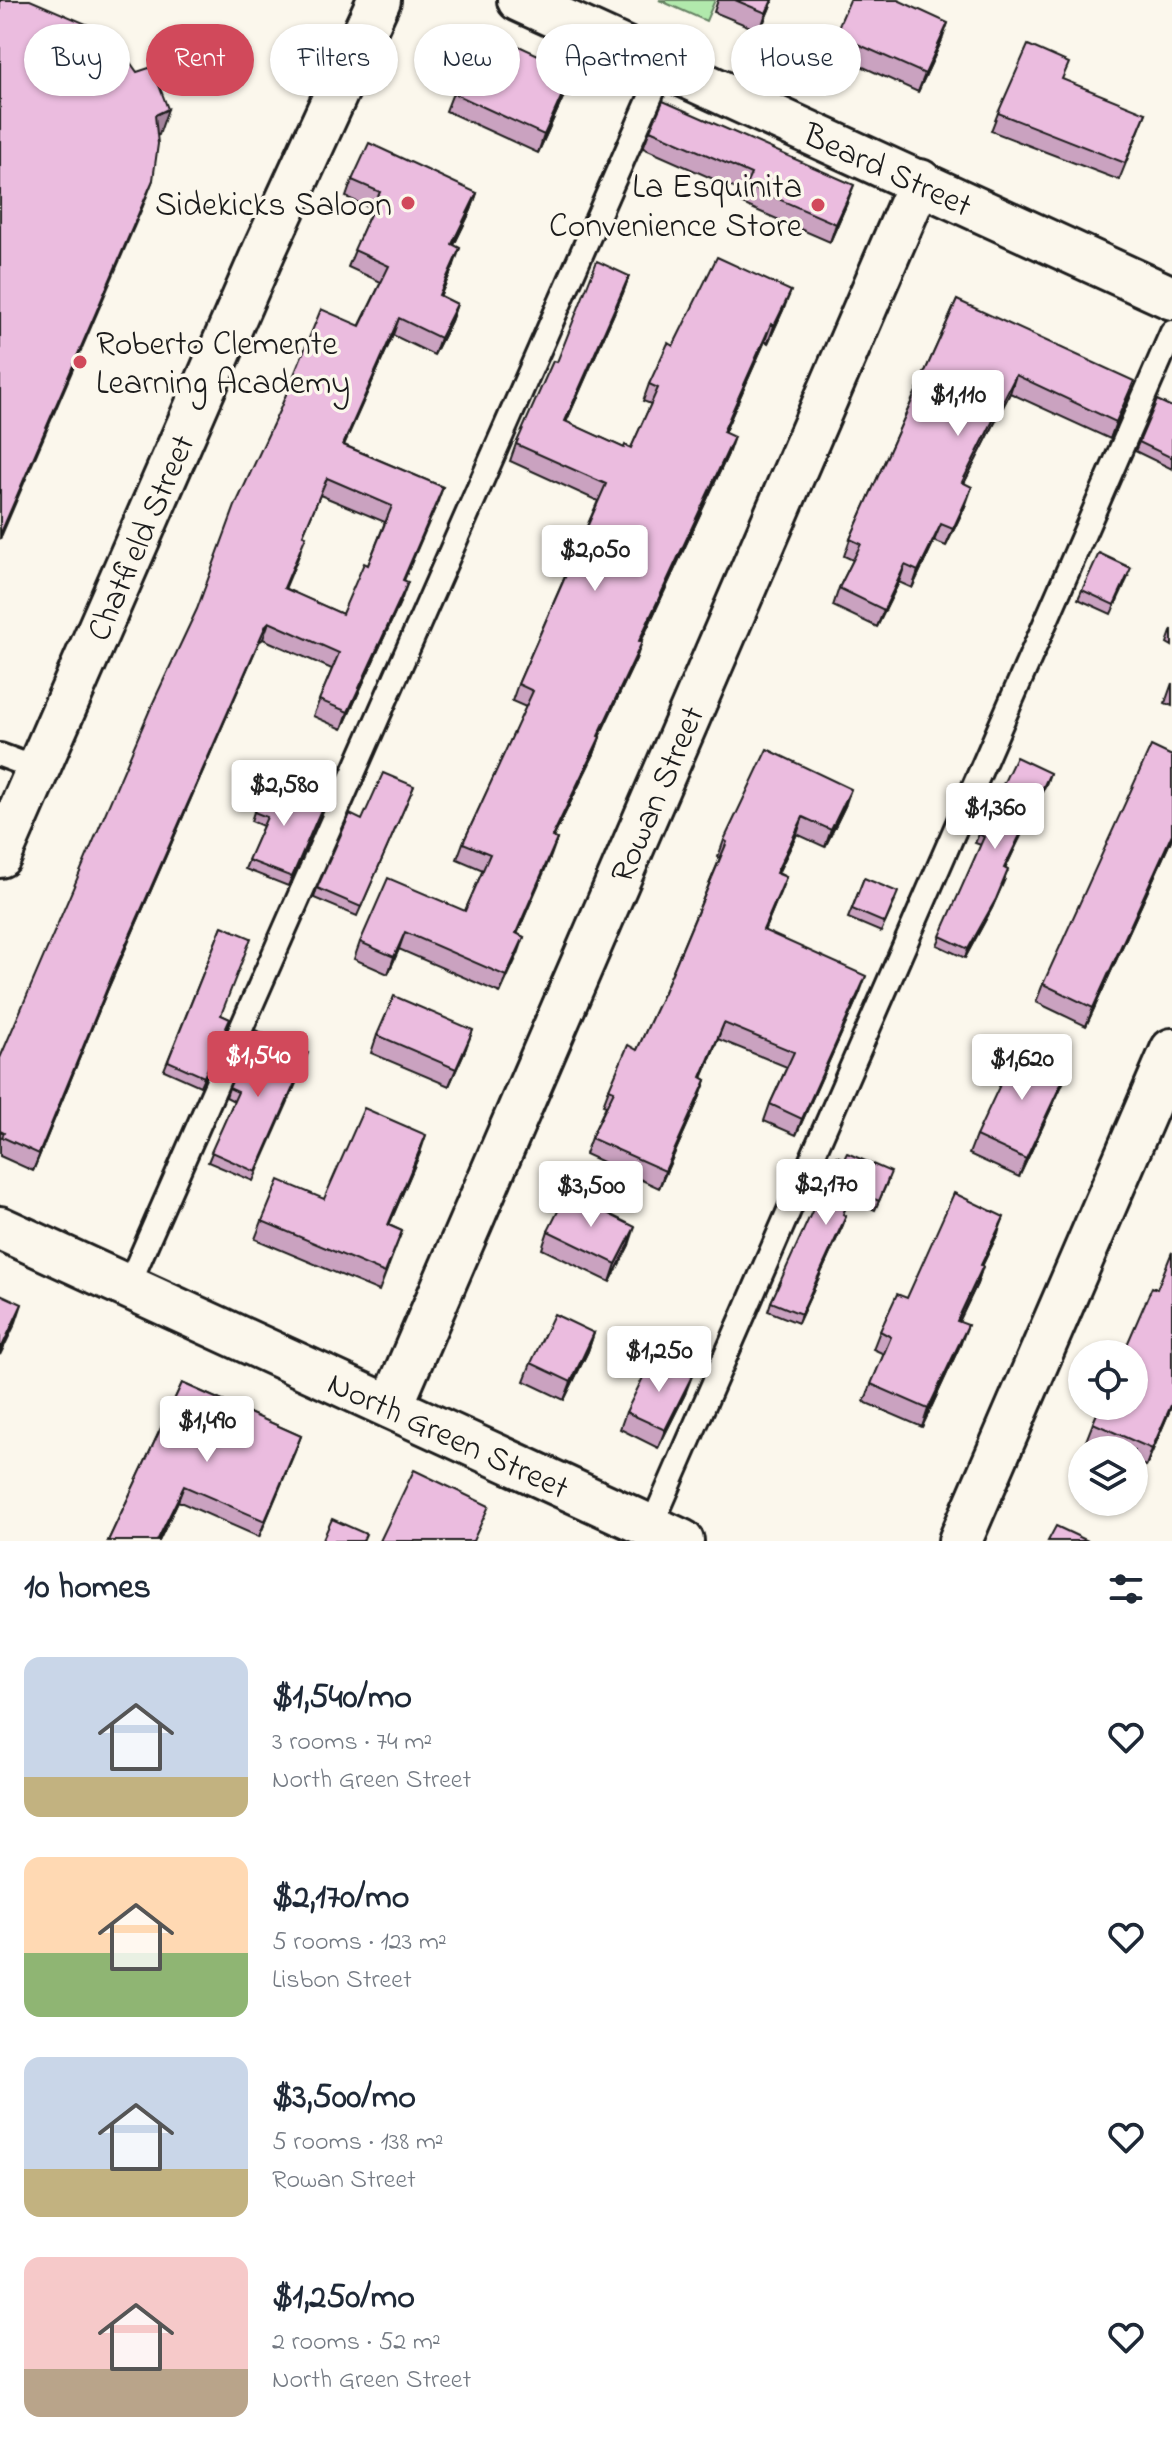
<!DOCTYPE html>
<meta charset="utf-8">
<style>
body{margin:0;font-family:"Indie Flower",sans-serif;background:#f2f2f3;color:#1f2937;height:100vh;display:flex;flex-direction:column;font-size:30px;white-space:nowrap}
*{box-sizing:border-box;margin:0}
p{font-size:26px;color:#747a83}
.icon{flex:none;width:44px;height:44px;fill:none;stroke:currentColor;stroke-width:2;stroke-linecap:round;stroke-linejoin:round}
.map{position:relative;height:1541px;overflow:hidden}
.drawer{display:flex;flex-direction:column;background:#fff;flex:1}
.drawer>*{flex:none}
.guide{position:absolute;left:24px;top:24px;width:1124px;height:72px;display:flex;gap:16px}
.fabs{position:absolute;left:1068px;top:1340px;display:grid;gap:16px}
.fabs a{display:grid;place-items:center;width:80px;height:80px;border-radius:50%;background:#fff;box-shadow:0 2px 6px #0004;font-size:40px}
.price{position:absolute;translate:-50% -68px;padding:0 18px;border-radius:8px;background:#fff;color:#222;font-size:26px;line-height:52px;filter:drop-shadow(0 2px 4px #0008)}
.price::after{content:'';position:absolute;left:50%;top:48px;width:24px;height:18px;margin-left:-12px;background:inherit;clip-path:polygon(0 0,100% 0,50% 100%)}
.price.active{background:#d1495b;color:#fff}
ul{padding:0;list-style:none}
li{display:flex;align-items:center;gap:24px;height:200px;padding:0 24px}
li span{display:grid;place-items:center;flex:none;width:224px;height:160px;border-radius:16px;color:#555}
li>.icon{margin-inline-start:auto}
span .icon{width:96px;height:96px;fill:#fffc;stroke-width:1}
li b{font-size:34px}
h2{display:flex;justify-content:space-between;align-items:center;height:96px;padding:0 24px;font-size:34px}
.pill{padding:0 28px;border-radius:36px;background:#fff;box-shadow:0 2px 6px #0004;font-size:28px;line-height:72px}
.pill.active{background:#d1495b;color:#fff}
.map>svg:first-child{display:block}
.green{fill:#b1e9ac;stroke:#668264;stroke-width:2}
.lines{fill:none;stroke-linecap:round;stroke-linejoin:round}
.lane-casing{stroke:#1c1c1c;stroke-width:28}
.street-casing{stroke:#1c1c1c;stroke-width:48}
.lane{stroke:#fbf7ec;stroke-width:22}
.street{stroke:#fbf7ec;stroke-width:42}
.wall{fill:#caa2c0;stroke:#1c1c1c;stroke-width:2;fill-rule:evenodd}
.shaded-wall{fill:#a4849c;stroke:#1c1c1c;stroke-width:2}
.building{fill:#ebbcdf;stroke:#1c1c1c;stroke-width:2;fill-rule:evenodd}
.poi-dot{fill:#d1495b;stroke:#fbf7ec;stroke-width:3}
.labels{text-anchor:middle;stroke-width:7;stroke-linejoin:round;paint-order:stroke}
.street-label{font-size:34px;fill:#1c1c1c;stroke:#fbf7ec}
.poi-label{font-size:34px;fill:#1c1c1c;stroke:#fbf7ec;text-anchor:end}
</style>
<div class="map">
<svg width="1172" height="1541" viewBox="0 0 1172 1541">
<rect width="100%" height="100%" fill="#fbf7ec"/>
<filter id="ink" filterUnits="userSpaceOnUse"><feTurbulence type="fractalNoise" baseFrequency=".0125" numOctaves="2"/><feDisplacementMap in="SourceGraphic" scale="16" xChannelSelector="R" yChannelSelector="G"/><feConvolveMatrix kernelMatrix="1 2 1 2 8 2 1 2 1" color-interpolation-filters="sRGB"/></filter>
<g filter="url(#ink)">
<!-- green -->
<polygon class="green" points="659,0 715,0 706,21"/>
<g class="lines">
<!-- lane casing -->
<g class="lane-casing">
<g id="lane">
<polyline points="0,755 38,769"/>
<polyline points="128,1286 664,66"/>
<polyline points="651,1527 1172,332"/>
</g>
</g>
<!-- street casing -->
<g class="street-casing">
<g id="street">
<path id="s1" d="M519,0L1172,298"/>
<path id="s2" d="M0,856L264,251L379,0"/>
<path id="s3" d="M0,1228L682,1541"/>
<path id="s4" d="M391,1407L920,181"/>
<polyline points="960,1541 1172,1050"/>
</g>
</g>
<!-- lane -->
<use href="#lane" class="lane"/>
<!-- street -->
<use href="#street" class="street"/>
</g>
<!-- wall -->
<g class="wall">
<polygon points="718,0 773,0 760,31 714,12"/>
<polygon points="835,34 942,40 918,92 828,51"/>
<polygon points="573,71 567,89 538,153 446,111 453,93"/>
<polygon points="998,113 1146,113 1119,180 991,131"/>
<polygon points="650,130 847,203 830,242 740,203 743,192 643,148"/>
<path d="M352,180L477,193L471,210L454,245V265L440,296L457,304L451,321L434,355L393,335L344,445L443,487L404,580L402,598L342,729L313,716L332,669L263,639L259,642L107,991L33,1171L0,1156V1058L381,282L348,267L372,209L346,197ZM320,495L385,522L368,565L342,614L285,589L300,553L303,535Z"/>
<polygon points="629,276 623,293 566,422 624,448 631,448 651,404 643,401 649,384 673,346 784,308 768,343 765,341 724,433 728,454 641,642 636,659 599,736 600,737 594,754 553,838 557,839 517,934 524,937 500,993 399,949 388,974 354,959 360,942 465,911 483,870 457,859 463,843 526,707 512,701 518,684 598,501 510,461 516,444 557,362"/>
<polygon points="957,300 1128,398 1110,439 1010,393 964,483 966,504 946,546 934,541 912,588 899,582 877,627 833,606 839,588 853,560 844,556 850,539"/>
<polygon points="1172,407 1172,469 1135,451 1139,442"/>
<polygon points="1128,577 1111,614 1078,599 1082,590"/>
<polygon points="1172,629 1172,646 1167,643"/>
<polygon points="1172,683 1172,706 1165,703"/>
<polygon points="1172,756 1172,838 1086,1026 1036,1002 1043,984"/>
<polygon points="1050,773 1005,869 1005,879 992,908 965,958 937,945 981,845 975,843 979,834"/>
<polygon points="414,786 357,916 314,898 317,888"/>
<polygon points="324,803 288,886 245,869 263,826 251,821 254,812"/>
<polygon points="845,806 825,847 797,834 778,873 786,877 764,931 860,992 796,1135 764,1121 770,1104 787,1067 718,1039 702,1078 706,1080 700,1096 659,1188 585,1154 591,1138 606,1106 603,1105 609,1089 637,1050 664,992 720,858 718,857 724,840"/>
<polygon points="864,878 895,901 881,932 848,918"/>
<polygon points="222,926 221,1015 230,1019 200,1086 164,1070"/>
<polygon points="377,1035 466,1048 449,1086 371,1053"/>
<polygon points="305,1063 253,1181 208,1162 234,1101 226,1097 229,1088"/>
<polygon points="1069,1067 1062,1085 1019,1177 969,1154 976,1136"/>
<polygon points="420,1153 389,1225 402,1231 379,1291 255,1239 262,1221 324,1199"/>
<polygon points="844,1159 888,1181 875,1210 849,1199 843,1214 846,1216 843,1225 798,1323 768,1311 771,1302"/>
<polygon points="548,1231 629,1245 610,1282 542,1249"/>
<polygon points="997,1235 982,1266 983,1266 977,1284 959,1321 961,1343 922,1427 864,1402 884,1354 873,1349 880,1331 907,1298"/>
<polygon points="1157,1289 1172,1405 1146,1466 1134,1462 1134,1450 1107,1450 1086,1441 1093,1423"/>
<polygon points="594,1333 588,1351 564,1400 524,1381 531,1363"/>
<polygon points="182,1383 301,1436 259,1537 178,1501 159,1541 108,1541"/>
<polygon points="685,1394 658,1448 620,1429 626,1412"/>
</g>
<!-- shaded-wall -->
<g class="shaded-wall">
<polygon points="772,0 773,0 760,31 766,13"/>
<polygon points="948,23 942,40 918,92 925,74"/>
<polygon points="573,71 567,89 538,153 544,135"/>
<polygon points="168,109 159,135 146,140 155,115"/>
<polygon points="153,180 143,206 0,539 0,535"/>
<polygon points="854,185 847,203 830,242 836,224"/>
<polygon points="477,193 471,210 446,261 452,244"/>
<polygon points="460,248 454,265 433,312 439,295"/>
<polygon points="629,276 623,293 559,438 565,421"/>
<polygon points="791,291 784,308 768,343 774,326"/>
<polygon points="457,304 451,321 434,355 440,338"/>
<polygon points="399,318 393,335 336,462 343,445"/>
<polygon points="771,324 765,341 717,449 723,432"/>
<polygon points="1016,375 1010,393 956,499 962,482"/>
<polygon points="1134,381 1128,398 1110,439 1116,422"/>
<polygon points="734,437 728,454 633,658 639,641"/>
<polygon points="443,487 437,504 397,596 403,580"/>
<polygon points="972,487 966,504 946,546 953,529"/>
<polygon points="941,524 934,541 912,588 918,571"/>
<polygon points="905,565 899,582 877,627 884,610"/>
<polygon points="408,582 402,598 342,729 348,712"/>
<polygon points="269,622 263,639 259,642 107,991 33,1171 113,974 266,625"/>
<polygon points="642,642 636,659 592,752 598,736"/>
<polygon points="600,737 594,754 545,854 552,837"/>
<polygon points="1050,773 1047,782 1001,877 1004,868"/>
<polygon points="851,789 845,806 825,847 831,830"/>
<polygon points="803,817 797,834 770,889 776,873"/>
<polygon points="1172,834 1172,838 1086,1026 1093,1008"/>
<polygon points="557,839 551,856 510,950 516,933"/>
<polygon points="1008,870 992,908 965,958 968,949"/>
<polygon points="786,877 780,893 757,947 763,930"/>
<polygon points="405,932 399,949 388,974 394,957"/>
<polygon points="524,937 518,954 500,993 506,976"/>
<polygon points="866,976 860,992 796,1135 802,1119"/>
<polygon points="724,1023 718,1039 695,1094 701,1077"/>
<polygon points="473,1030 466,1048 449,1086 456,1069"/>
<polygon points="1069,1067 1062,1085 1019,1177 1026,1159"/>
<polygon points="706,1080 700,1096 659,1188 665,1171"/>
<polygon points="426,1135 420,1153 381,1243 388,1225"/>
<polygon points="846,1216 843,1225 798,1323 801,1314"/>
<polygon points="1004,1217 997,1235 974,1283 981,1265"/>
<polygon points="635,1227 629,1245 610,1282 616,1264"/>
<polygon points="983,1266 977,1284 951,1339 957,1321"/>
<polygon points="22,1304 16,1322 0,1355 0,1351"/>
<polygon points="968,1325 961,1343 922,1427 928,1409"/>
<polygon points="594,1333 588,1351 564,1400 571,1382"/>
<polygon points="692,1376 685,1394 658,1448 665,1430"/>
<polygon points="1172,1403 1172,1405 1146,1466 1152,1449"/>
<polygon points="301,1436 295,1452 259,1537 265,1521"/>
<polygon points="184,1486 178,1501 159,1541 157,1541"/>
</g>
<!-- building -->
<g class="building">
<polygon points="0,0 30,0 91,26 120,48 137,72 152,67 168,109 155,115 158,144 153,180 0,535"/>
<polygon points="735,0 772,0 766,13"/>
<polygon points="850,0 898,0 948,23 925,74 835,34"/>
<polygon points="482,29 573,71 544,135 453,93"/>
<polygon points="1028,45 1069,63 1062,79 1146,113 1125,163 998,113"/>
<polygon points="663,101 854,185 836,224 746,185 751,174 650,130"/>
<path d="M369,143L477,193L452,244L460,248L439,295L457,304L440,338L399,318L343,445L443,487L403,580L408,582L348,712L319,700L339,653L269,622L266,625L113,974L39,1154L2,1137L4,1133L0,1131V1058L151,707L197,609L235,506L280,409L321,309L360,326L389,266L354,250L380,192L352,180ZM327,478L392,506L368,565L364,563L342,614L284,588L306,536L303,535Z"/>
<polygon points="717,257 791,291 774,326 771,324 723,432 734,437 639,641 642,642 598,736 600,737 552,837 557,839 516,933 524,937 506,976 405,932 394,957 360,942 388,878 465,911 490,854 463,843 533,691 518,684 606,484 516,444 553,361 557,362 597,261 629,276 565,421 624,448 625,445 631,448 658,388 649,384 668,343 673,346"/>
<polygon points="957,300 1134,381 1116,422 1016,375 962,482 972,487 953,529 941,524 918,571 905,565 884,610 839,588 861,544 850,539"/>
<polygon points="1157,400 1172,407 1172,458 1139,442"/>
<polygon points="1099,553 1131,568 1114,605 1082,590"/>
<polygon points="1151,746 1172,756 1172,834 1093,1008 1043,984"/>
<polygon points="767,749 851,789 831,830 803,817 776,873 786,877 763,930 866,976 802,1119 770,1104 794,1052 724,1023 701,1077 706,1080 665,1171 591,1138 614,1091 609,1089 628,1045 637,1050 664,992 727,842 724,840"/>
<polygon points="1016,757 1050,773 1004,868 1008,870 996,899 968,949 940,936 984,837 979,834"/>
<polygon points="383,773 414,786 361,907 317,888 350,814 362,820"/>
<polygon points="268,780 324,803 292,877 248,860 267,817 254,812"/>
<polygon points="864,878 898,892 885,923 852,909"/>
<polygon points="222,926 251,938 221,1015 230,1019 204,1077 168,1061"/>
<polygon points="394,996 473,1030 456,1069 377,1035"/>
<polygon points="255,1030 308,1053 256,1172 211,1152 238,1092 229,1088"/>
<polygon points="1019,1044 1069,1067 1026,1159 976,1136"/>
<polygon points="364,1108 426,1135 388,1225 402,1231 385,1273 262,1221 279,1180 324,1199"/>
<polygon points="847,1153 891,1172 879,1201 853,1190 843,1214 846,1216 801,1314 771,1302 837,1156 844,1159"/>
<polygon points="567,1193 635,1227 616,1264 548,1231"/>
<polygon points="954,1193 1004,1217 981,1265 983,1266 957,1321 968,1325 928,1409 871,1384 891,1337 880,1331 897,1294 907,1298"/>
<polygon points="1172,1252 1172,1403 1152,1449 1093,1423 1100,1406 1134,1406 1134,1354 1123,1354 1152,1287 1157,1289"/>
<polygon points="0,1294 22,1304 0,1351"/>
<polygon points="554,1314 594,1333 571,1382 531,1363"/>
<polygon points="653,1357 692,1376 665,1430 626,1412"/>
<polygon points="182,1383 301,1436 265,1521 184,1486 157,1541 108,1541"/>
<polygon points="414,1470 489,1506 473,1541 380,1541"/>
<polygon points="332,1519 366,1534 363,1541 322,1541"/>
<polygon points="1056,1526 1088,1541 1048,1541"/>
</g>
</g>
<!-- markers -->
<g class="poi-dot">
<circle cx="408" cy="203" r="8"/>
<circle cx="818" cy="205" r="8"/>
<circle cx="80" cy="362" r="8"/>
</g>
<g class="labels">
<!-- street labels -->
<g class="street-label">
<text dy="12" stroke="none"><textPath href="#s1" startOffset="406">Beard Street</textPath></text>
<text dy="12" stroke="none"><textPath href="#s2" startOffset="348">Chatfield Street</textPath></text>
<text dy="12" stroke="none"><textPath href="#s4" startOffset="668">Rowan Street</textPath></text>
<text dy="12" stroke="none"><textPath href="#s3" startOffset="494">North Green Street</textPath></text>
</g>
<!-- poi labels -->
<g class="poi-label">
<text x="802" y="197">La Esquinita<tspan x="802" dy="39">Convenience Store</tspan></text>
<text x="392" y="215">Sidekicks Saloon</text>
<text x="96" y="354" text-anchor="start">Roberto Clemente<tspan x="96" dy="39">Learning Academy</tspan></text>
</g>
</g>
</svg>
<div class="fabs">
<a><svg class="icon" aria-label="locate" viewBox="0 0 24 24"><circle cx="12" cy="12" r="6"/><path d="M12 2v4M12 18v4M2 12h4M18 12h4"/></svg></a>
<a><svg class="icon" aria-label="layers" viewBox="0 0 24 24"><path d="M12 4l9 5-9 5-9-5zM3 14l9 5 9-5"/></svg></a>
</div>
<b class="price" style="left:958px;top:438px">$1,110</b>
<b class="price" style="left:595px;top:593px">$2,050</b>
<b class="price" style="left:284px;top:828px">$2,580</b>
<b class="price" style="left:995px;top:851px">$1,360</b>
<b class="price active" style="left:258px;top:1099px">$1,540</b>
<b class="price" style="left:1022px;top:1102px">$1,620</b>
<b class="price" style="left:826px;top:1227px">$2,170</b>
<b class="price" style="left:591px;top:1229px">$3,500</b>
<b class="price" style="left:659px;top:1394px">$1,250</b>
<b class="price" style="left:207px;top:1464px">$1,490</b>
<div class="guide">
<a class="pill">Buy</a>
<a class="pill active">Rent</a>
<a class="pill">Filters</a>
<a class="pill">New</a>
<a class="pill">Apartment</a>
<a class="pill">House</a>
</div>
</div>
<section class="drawer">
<h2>10 homes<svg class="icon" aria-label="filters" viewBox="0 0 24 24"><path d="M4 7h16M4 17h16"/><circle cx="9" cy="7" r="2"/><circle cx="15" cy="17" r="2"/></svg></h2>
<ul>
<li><span style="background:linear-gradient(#c9d6e8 75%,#c2b280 0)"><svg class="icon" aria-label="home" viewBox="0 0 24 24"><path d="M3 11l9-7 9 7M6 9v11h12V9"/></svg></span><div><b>$1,540/mo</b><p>3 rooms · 74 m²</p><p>North Green Street</p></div><svg class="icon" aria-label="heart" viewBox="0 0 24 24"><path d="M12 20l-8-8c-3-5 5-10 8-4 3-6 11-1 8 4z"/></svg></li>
<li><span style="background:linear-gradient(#ffd9b3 60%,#8fb573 0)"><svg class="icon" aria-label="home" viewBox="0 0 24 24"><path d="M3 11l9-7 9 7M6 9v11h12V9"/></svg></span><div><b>$2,170/mo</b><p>5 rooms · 123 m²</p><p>Lisbon Street</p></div><svg class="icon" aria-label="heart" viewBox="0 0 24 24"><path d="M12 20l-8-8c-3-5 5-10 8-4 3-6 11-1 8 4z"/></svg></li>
<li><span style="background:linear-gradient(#c9d6e8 70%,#c2b280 0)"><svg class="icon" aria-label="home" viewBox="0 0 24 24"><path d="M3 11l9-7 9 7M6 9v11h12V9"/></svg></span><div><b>$3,500/mo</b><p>5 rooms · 138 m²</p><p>Rowan Street</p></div><svg class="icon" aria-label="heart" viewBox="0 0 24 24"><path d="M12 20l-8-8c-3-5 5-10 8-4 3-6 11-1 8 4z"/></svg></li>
<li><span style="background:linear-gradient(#f6c9c9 70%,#b9a48a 0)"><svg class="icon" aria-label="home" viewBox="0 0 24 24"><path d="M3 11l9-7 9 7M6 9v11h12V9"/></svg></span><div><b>$1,250/mo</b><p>2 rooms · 52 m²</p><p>North Green Street</p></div><svg class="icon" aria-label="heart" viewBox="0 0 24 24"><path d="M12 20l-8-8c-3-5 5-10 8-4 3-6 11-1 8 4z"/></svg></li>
</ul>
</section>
